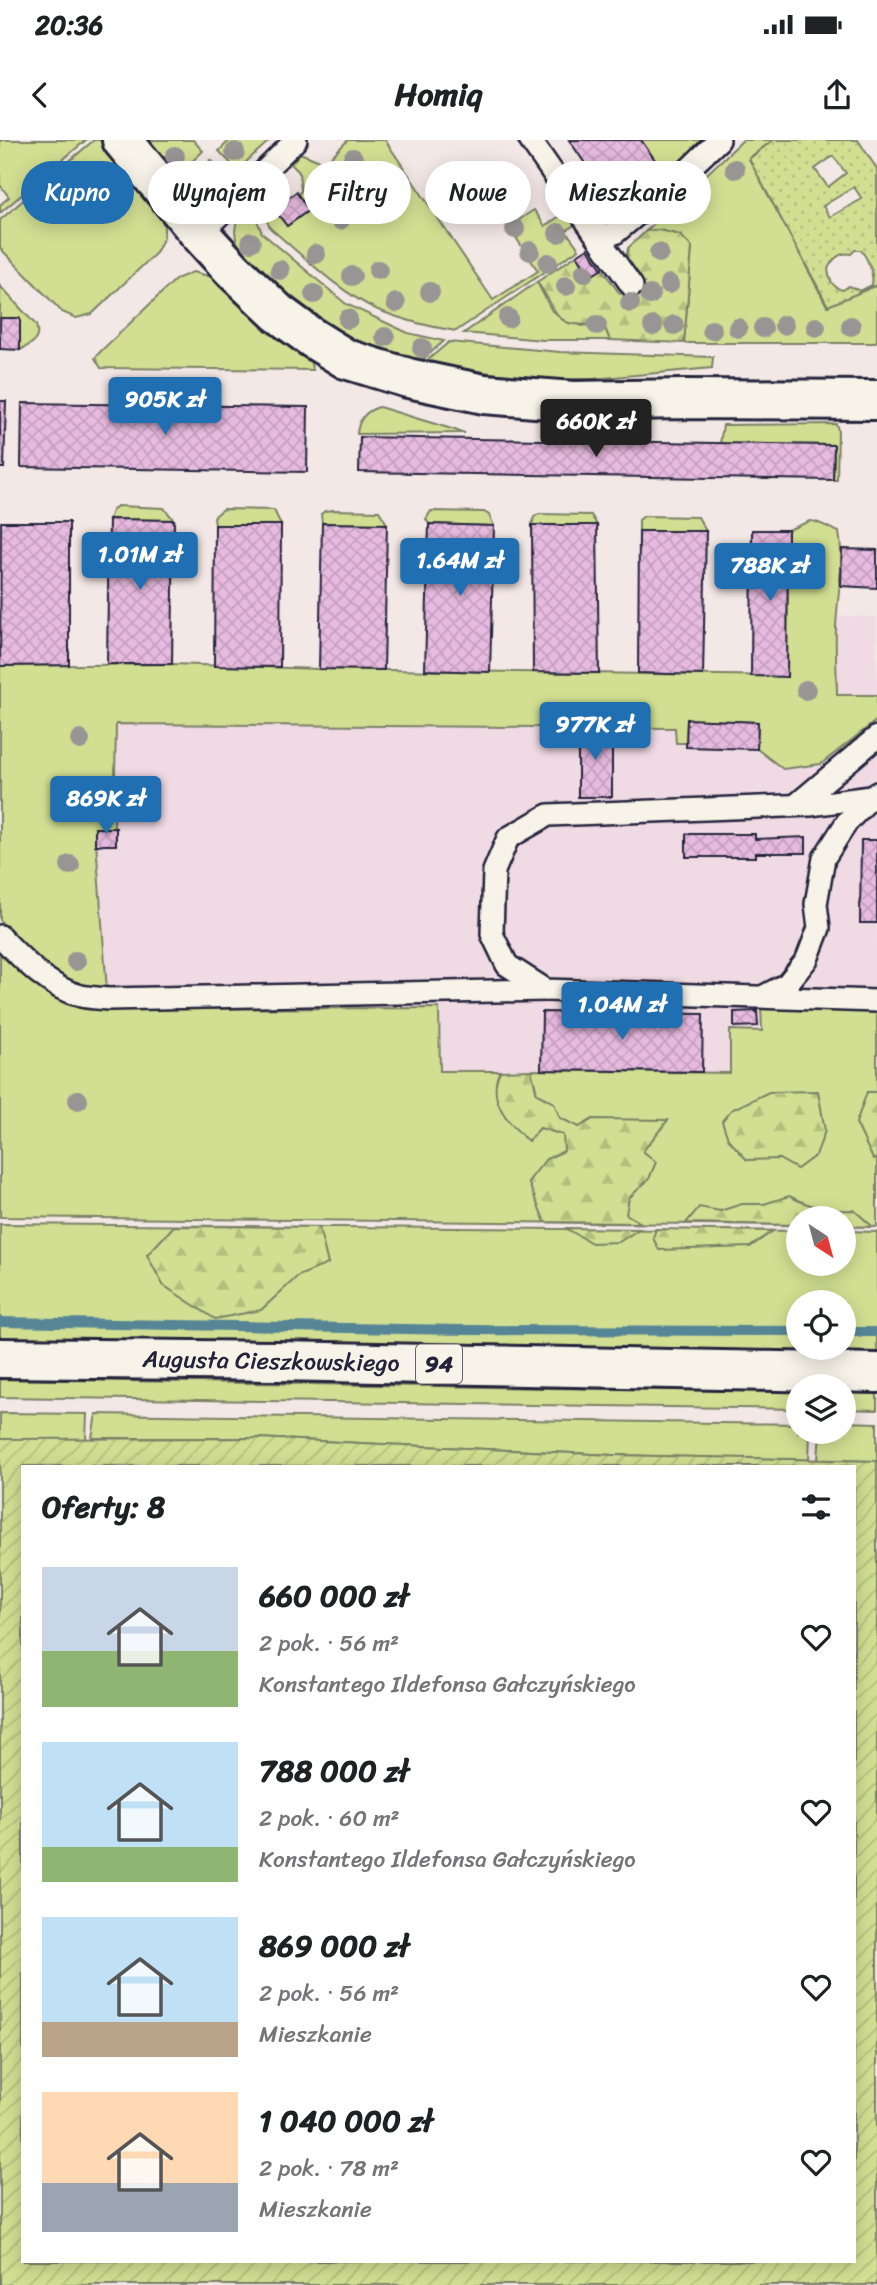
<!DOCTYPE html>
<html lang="pl">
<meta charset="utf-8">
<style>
body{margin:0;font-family:Sriracha,sans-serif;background:#f2f2f2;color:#202124;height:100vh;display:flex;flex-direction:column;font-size:26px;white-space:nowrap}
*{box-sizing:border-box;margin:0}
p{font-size:23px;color:#757577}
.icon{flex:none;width:38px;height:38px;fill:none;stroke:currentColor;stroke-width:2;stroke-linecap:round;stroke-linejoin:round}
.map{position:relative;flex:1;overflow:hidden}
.details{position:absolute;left:21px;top:1325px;width:835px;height:798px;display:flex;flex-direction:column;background:#fff;border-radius:0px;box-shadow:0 4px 18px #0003}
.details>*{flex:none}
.top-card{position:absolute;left:21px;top:21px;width:836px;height:63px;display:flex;gap:14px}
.needle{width:46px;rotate:144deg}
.buttons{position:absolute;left:786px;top:1066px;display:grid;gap:14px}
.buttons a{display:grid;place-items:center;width:70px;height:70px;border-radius:50%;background:#fff;box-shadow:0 4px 18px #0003;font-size:35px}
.price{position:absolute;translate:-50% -60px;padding:0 16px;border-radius:7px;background:#1f6fb2;color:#fff;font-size:23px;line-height:46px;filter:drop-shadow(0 2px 4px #0008)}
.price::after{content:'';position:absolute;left:50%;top:42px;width:21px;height:16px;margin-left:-10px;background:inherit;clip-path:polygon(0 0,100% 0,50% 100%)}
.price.active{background:#222;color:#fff}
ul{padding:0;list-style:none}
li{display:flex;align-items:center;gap:21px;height:175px;padding:0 21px}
li span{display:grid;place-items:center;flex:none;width:196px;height:140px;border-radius:0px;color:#555}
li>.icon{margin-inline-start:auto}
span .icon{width:84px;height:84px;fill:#fffc;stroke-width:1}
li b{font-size:30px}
h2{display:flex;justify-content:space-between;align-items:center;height:84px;padding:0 21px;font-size:30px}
.pill{padding:0 24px;border-radius:32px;background:#fff;box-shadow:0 4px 18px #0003;font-size:24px;line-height:63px}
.pill.active{background:#1f6fb2;color:#fff}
.status{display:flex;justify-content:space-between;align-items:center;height:49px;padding:0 35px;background:#fff;direction:ltr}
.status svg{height:19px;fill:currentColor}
header{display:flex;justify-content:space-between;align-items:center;height:91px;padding:0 21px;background:#fff;font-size:32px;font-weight:700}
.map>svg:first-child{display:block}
.built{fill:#f0dae4}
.grass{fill:#d2df92;stroke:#7a8066;stroke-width:2;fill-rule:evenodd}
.forest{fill:url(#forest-firs);stroke:#7a8066;stroke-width:2}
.park{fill:url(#park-dots);stroke:#7a8066;stroke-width:2;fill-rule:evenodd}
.garden{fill:url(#garden-furrows);stroke:#7a8066;stroke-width:2;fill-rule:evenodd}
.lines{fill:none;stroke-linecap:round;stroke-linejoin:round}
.stream{stroke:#568696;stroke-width:10}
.building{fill:url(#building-cross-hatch);stroke:#22223b;stroke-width:2}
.service-casing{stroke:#22223b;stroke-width:26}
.minor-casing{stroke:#22223b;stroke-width:44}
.primary-casing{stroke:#22223b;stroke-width:44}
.service{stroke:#f7f3e8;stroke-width:21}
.minor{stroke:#f7f3e8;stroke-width:38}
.primary{stroke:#f7f3e8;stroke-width:38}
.tree{fill:#999594}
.labels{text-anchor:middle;stroke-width:6;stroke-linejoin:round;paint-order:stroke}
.shield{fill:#f7f3e8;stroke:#62616f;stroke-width:2}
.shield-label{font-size:23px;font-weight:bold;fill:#22223b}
.street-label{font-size:24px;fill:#22223b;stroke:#f7f3e8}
</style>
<div class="status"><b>20:36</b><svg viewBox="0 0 49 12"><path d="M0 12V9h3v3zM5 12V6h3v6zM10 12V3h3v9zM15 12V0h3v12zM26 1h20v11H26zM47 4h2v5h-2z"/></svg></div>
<header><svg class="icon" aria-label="back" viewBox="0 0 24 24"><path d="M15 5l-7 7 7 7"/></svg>Homiq<svg class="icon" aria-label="share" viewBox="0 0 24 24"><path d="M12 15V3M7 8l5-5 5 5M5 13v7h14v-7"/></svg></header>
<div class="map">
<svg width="877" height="2145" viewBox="0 0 877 2145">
<defs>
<pattern id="forest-firs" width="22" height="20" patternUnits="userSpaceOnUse" patternTransform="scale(1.75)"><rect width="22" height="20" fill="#d2df92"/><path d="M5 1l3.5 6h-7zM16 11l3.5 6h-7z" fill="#b4bf7f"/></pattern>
<pattern id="park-dots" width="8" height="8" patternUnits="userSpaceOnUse" patternTransform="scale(1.75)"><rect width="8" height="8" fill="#d2df92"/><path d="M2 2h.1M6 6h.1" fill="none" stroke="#b4bf7f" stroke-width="1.8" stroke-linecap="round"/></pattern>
<pattern id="garden-furrows" width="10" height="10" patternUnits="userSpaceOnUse" patternTransform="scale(1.75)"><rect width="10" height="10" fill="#d2df92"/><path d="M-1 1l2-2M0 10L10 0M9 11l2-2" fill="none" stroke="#b4bf7f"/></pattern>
<pattern id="building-cross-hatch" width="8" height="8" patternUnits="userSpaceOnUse" patternTransform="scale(1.75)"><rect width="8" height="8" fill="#e7badf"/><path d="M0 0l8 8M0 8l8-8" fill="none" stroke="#c6a0c0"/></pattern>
</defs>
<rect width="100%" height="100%" fill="#f4e8e6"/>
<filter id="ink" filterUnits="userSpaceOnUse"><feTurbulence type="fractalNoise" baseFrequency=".0143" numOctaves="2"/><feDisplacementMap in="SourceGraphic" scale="14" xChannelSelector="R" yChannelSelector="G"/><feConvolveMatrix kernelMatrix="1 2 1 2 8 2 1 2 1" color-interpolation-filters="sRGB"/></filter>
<g filter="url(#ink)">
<!-- built -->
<polygon class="built" points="837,476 877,477 877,983 0,970 0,545 836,555"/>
<!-- grass -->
<g class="grass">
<polygon points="0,0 86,0 0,73 0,65 9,57 0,45"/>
<polygon points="94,0 102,0 159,72 164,85 164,97 156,113 92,174 76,178 62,172 0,108 0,80"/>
<polygon points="143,0 193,0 203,11 175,38"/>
<polygon points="230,0 270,0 246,22 247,25 239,32 219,11"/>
<path d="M348,0H385L493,160L538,131L509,87L532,71L534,70L545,86L566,72L574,85L566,91L579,109L456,191C430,187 403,180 378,170C340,153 302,115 270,88L264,74L278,73L301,51L299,32L291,24L300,13L325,23Z"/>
<path d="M641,0H703C683,19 636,70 611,75L609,70L600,67L597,62L606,54Z"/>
<polygon points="743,0 773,0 749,18 827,166 877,145 877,200 875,203 684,203 692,107 659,90 646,91"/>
<path d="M211,20L234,43C217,56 200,61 182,46Z"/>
<path d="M250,62L262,93L346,164L408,193L444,201L420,222C397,216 375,209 354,199C329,185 249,129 238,105C231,88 238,73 250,62Z"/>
<polygon points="193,132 212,137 308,215 313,230 101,228 95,218 100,212 176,139"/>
<polygon points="537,142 552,171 582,186 603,183 610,200 543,200 464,193"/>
<path d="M0,146L36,185C41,200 32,204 20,210V178H0Z"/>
<polygon points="449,202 560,212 713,217 712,228 592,239 532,239 424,223"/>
<path d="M379,267L389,270L465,293L357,294C358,280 365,271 379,267Z"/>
<polygon points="836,284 838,290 837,340 833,340 834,306 720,304 723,285"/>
<polygon points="117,366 164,368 174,380 109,379 112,371"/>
<polygon points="223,369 274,370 281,385 215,385 214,377"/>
<polygon points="333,370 379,371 387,384 322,383 321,374 325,371"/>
<polygon points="431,371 484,372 489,375 494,386 429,384 426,379"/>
<polygon points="539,374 591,375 597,385 532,385 534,377"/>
<polygon points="644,376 698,377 706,391 639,391 639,380"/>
<path d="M810,381C820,381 829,389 839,392C844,421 839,444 837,473C834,500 837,528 837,555H877V580L821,624L783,629L757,609L758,582L687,580L686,603H676L675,588L116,584L114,688H95L107,851C91,848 73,846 59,838C39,825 14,799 0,780V526L172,524L319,529L787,536L788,390Z"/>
<polygon points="0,809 105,869 439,868 440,931 500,931 497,938 554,963 537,954 531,930 730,933 730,890 762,891 761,866 877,869 877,952 867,952 877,983 877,1087 844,1086 844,1078 798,1078 798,1085 0,1077"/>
<path d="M0,1084L798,1091V1124H844V1091L877,1092V1214L0,1200ZM798,1162H844V1208H798Z"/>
<polygon points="0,1239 798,1252 798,1269 0,1257"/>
<polygon points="844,1253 877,1253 877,1270 844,1269"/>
<polygon points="0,1273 87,1274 86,1299 0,1299"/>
<polygon points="96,1274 798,1284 798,1292 810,1292 809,1320 613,1315 257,1298 92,1298"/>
<polygon points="844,1282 877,1283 877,1321 818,1320 820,1292 844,1292"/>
</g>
<!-- forest -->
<g class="forest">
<path d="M659,90L680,95L692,107L684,203L610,200L603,183C552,190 562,176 537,142L577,115L591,136L602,129L620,154L632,146L631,135L626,119L628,108L646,91Z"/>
<path d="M531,930L537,954L554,963L560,978L579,987L593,979L668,980L643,1011L656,1022L649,1039L629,1058L626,1074L641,1083L545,1082L528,1042L546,1019L564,1011L563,995L540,988L528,1001C508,983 486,959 500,931Z"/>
<polygon points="818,951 825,991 816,1015 797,1029 779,1019 747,1020 728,999 722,981 731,970 769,952"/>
<polygon points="867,952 877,952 877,1019 873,1019 856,983"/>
<path d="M789,1056C810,1067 829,1071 854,1070L873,1087L844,1086V1078H798V1085L686,1083L699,1067L720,1071L742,1064H764Z"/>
<polygon points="174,1086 319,1087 328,1124 298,1136 261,1170 215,1179 163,1145 147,1115"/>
<polygon points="565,1088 639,1089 619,1102 592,1103"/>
<polygon points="656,1089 773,1091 750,1107 659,1110 653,1098"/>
</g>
<!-- park -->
<path class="park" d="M773,0H858L877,29V145L828,166L749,19ZM833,16L846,33L828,47L815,29ZM854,47L862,59L830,77L823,66ZM855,110H861C868,119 874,133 872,145L860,151L849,146L843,150C832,148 829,139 828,129C832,120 840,111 851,114Z"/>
<!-- garden -->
<path class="garden" d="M257,1298L613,1315L877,1321V2145H0V1299ZM23,1326H854V2121H23Z"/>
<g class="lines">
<!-- stream -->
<g class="stream">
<polyline points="0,1182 462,1190 798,1191"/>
<polyline points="844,1192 877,1192"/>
</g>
</g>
<!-- building -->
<g class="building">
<polygon points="569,0 641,0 655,20 606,54"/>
<polygon points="296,52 309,70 287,86 274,69"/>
<polygon points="588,108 602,129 591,136 577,115"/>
<polygon points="0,178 20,178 20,210 0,209"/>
<polygon points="0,261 6,261 4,328 0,328"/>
<polygon points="22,263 308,267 307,332 21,327"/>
<polygon points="360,297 834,305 833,340 359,332"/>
<polygon points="109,379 174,380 172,524 107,524"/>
<polygon points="1,382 69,382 69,525 0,526"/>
<polygon points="322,383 387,384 384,530 319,529"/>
<polygon points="429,384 494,386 490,532 425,530"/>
<polygon points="215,385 281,385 280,527 214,526"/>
<polygon points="532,385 597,385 599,533 533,532"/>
<polygon points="752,390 788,390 787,537 751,536"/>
<polygon points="639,391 706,391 703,535 638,533"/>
<polygon points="842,409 877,410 877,448 841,446"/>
<polygon points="687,579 758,582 757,609 686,607"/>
<rect x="578" y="586" width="34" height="71"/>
<rect x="95" y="688" width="21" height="17"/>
<polygon points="686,694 755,694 755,699 806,697 806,713 756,713 756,717 686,717"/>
<polygon points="861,700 877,700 877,783 860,783"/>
<polygon points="757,871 758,886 734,887 734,872"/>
<polygon points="542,872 703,874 702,932 541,930"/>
</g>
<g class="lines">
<!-- service casing -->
<g class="service-casing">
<g id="service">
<polyline points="530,0 594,92 602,95 615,93 669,48 719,0"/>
<polyline points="594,92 632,146"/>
<polyline points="200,94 296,0"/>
<polyline points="877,653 871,657 810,665 548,675 508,698 494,731 492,794 507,825 546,850 877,861"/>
<polyline points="796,665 877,597"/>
<path d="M0,796C22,819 49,848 81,856C90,858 100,858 109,859L546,850"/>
<polyline points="764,856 787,844 807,819 819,788 816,764 824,718 847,682 871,657"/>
</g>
</g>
<!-- minor casing -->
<g class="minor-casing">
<polyline id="minor" points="122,0 200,94 234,131 278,173 312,198 346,219 408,238 484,254 573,261 683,259 877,260"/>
</g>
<!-- primary casing -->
<g class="primary-casing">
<polyline id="primary" points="0,1218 277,1221 877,1233"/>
</g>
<!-- service -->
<use href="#service" class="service"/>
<!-- minor -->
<use href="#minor" class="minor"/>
<!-- primary -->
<use href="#primary" class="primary"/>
</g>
<!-- trees -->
<g class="tree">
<circle cx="235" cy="12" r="10"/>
<circle cx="175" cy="16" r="10"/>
<circle cx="353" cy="18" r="10"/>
<circle cx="735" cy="29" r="10"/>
<circle cx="209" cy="35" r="10"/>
<circle cx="333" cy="45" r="10"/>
<circle cx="692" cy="58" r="10"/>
<circle cx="340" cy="80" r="10"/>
<circle cx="515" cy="89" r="10"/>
<circle cx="558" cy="93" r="10"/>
<circle cx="251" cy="102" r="10"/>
<circle cx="530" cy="111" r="10"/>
<circle cx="659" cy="113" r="10"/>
<circle cx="316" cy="114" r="10"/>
<circle cx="548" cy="123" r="10"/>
<circle cx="280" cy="130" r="10"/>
<circle cx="378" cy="130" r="10"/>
<circle cx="584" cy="133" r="10"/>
<circle cx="352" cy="136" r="10"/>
<circle cx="669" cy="144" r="10"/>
<circle cx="566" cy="146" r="10"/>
<circle cx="430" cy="152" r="10"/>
<circle cx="314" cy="154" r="10"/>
<circle cx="650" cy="155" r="10"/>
<circle cx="396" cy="163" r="10"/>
<circle cx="630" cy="163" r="10"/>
<circle cx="508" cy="178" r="10"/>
<circle cx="348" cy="179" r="10"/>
<circle cx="597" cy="185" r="10"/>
<circle cx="674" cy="185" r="10"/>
<circle cx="784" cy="185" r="10"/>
<circle cx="653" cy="186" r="10"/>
<circle cx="851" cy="186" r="10"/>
<circle cx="816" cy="187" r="10"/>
<circle cx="738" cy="188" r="10"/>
<circle cx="763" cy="188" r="10"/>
<circle cx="712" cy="190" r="10"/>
<circle cx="385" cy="197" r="10"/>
<circle cx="422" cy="208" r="10"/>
<circle cx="806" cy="550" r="10"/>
<circle cx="80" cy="600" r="10"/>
<circle cx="89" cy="655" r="10"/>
<circle cx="70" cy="725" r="10"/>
<circle cx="76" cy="821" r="10"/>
<circle cx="78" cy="960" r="10"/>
</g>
</g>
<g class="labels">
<!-- shield labels -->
<rect class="shield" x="416" y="1204.5" width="46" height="39" rx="5"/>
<g class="shield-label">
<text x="439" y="1232">94</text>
</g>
<!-- street labels -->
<g class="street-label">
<text transform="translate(271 1221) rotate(1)" y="8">Augusta Cieszkowskiego</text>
</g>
</g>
</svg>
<div class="buttons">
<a><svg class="needle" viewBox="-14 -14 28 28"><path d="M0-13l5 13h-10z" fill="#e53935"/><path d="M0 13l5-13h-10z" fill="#757577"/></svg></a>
<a><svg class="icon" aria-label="locate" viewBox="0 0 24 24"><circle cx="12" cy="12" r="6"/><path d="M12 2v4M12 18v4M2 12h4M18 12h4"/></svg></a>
<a><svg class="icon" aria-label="layers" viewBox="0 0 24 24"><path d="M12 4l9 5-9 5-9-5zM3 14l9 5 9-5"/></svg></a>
</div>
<b class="price" style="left:165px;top:297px">905K zł</b>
<b class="price active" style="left:596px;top:319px">660K zł</b>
<b class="price" style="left:140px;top:452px">1.01M zł</b>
<b class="price" style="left:460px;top:458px">1.64M zł</b>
<b class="price" style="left:770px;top:463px">788K zł</b>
<b class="price" style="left:595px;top:622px">977K zł</b>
<b class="price" style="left:106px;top:696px">869K zł</b>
<b class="price" style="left:622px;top:902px">1.04M zł</b>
<div class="top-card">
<a class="pill active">Kupno</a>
<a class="pill">Wynajem</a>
<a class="pill">Filtry</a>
<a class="pill">Nowe</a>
<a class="pill">Mieszkanie</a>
</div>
<section class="details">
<h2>Oferty: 8<svg class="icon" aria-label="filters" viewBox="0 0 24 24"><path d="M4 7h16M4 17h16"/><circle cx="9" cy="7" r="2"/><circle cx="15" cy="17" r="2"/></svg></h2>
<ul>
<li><span style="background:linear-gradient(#c9d6e8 60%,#8fb573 0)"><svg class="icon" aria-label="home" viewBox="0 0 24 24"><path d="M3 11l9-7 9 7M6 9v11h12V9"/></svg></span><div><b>660 000 zł</b><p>2 pok. · 56 m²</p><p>Konstantego Ildefonsa Gałczyńskiego</p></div><svg class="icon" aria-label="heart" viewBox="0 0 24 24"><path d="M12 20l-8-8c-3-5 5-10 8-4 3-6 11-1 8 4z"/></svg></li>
<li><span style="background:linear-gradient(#bfe0f5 75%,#8fb573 0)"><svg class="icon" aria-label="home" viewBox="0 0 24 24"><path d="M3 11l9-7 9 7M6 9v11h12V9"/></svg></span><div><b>788 000 zł</b><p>2 pok. · 60 m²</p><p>Konstantego Ildefonsa Gałczyńskiego</p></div><svg class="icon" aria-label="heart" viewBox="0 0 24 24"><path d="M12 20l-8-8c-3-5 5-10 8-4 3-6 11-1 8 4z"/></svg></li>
<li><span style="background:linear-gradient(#bfe0f5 75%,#b9a48a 0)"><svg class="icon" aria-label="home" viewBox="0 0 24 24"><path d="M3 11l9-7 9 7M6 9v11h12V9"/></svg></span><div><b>869 000 zł</b><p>2 pok. · 56 m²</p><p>Mieszkanie</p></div><svg class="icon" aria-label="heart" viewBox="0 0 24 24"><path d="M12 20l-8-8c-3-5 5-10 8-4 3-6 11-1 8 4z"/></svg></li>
<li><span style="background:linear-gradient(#ffd9b3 65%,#9aa5b1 0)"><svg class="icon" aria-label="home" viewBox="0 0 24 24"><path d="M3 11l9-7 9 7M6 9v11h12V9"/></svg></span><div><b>1 040 000 zł</b><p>2 pok. · 78 m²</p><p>Mieszkanie</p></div><svg class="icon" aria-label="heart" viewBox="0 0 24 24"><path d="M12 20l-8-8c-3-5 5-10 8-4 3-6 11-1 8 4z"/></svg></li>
</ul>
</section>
</div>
